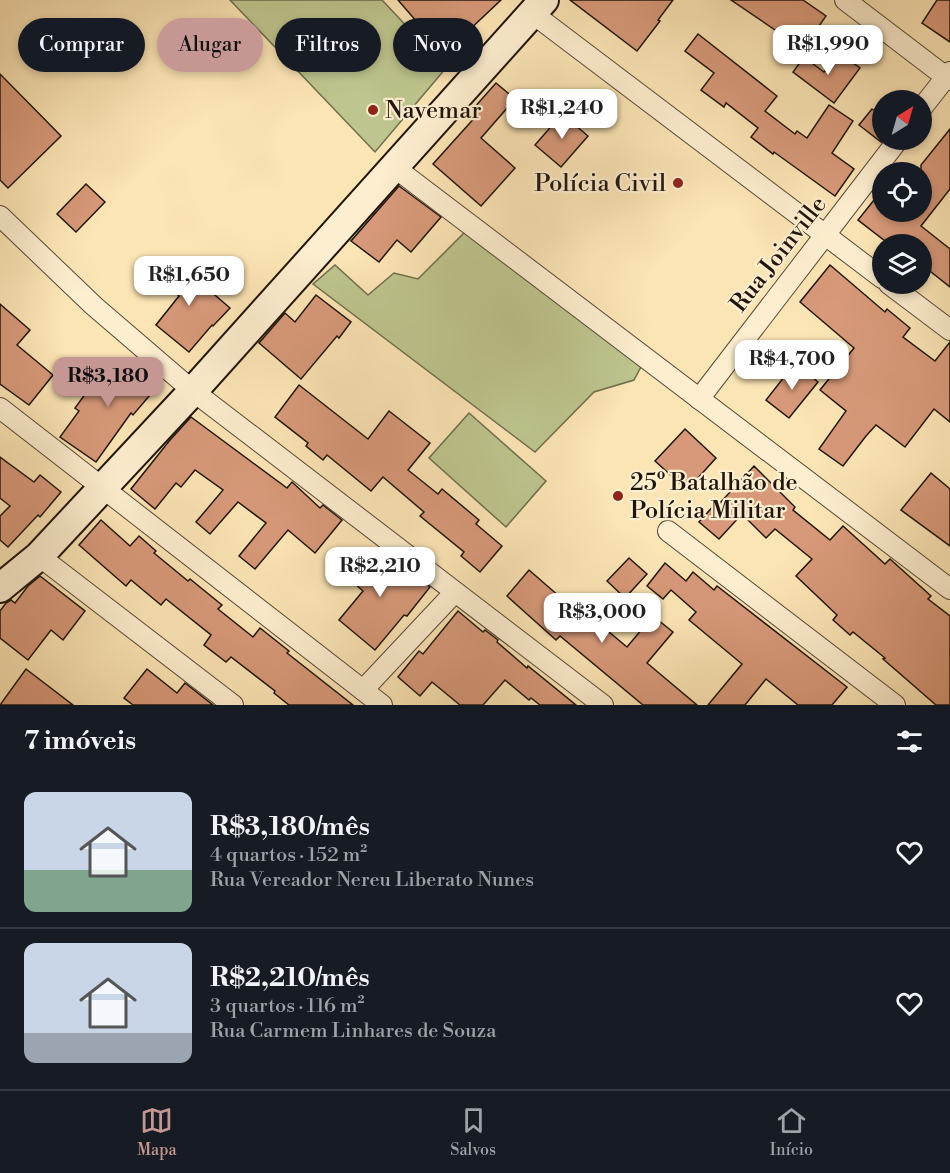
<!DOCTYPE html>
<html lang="pt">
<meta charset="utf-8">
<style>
body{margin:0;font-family:"Libre Bodoni",serif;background:#242831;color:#f1f3f6;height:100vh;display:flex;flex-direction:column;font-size:22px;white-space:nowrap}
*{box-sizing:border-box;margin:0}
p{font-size:20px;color:#9ea1a6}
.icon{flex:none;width:33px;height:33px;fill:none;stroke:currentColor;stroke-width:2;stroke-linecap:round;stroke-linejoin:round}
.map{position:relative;height:705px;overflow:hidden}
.details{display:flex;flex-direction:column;background:#171b24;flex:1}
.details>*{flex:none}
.guide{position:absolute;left:18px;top:18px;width:600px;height:54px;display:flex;gap:12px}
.needle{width:39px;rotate:37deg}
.fabs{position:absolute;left:872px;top:90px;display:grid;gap:12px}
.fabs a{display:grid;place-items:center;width:60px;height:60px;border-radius:50%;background:#171b24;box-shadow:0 3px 9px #0003;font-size:30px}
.price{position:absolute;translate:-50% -51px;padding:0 14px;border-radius:12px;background:#fff;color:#222;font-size:20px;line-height:39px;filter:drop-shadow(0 2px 3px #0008)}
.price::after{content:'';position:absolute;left:50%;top:36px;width:18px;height:14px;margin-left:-9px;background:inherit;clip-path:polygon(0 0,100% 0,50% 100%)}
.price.current{background:#c59692;color:#111}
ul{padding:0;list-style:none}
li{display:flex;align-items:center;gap:18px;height:150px;padding:0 24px}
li+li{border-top:2px solid #363941}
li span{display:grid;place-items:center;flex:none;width:168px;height:120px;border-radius:12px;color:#555}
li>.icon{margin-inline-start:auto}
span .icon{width:72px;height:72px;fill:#fffc;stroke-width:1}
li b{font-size:26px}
h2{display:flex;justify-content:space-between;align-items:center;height:72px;padding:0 24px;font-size:26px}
.chip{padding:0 21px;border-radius:27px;background:#171b24;box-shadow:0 3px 9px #0003;font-size:21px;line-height:54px}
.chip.current{background:#c59692;color:#111}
.tabs{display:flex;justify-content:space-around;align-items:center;height:84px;border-top:2px solid #363941;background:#171b24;font-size:16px;color:#9ea1a6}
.tabs a{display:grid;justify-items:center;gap:3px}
.tabs .current{color:#c59692}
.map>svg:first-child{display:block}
.green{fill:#bec58e;stroke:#6e6d4c;stroke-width:1.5}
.building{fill:#d79979;stroke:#1f150b;stroke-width:1.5}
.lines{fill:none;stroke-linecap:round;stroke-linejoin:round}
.street-casing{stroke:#564936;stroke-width:22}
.secondary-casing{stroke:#1f150b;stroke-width:32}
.street{stroke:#fdeecf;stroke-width:20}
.secondary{stroke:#fdeecf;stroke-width:28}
.poi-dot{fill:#8f2418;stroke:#fdeecf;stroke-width:2}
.labels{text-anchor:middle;stroke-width:4.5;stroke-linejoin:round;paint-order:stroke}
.poi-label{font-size:24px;fill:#1f150b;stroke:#fdeecf;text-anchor:start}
.street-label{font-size:24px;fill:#1f150b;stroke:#fdeecf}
</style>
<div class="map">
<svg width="950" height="705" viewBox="0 0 950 705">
<rect width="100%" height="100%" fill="#fce5b5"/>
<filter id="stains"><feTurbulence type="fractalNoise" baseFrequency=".00333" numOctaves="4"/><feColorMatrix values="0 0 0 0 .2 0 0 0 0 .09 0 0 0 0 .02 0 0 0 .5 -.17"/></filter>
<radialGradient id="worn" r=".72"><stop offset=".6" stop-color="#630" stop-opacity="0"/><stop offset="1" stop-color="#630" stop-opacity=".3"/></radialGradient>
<!-- green -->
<g class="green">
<polygon points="230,0 382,0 446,68 375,152"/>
<polygon points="465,232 643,363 634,380 594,392 535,452 313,284 335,265 368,295 394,273 418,279"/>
<polygon points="469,413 546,481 506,527 429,458"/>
</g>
<!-- building -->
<g class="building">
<polygon points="398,0 501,0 465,34 470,38 454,55 425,27 423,29"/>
<polygon points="570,0 673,0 658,20 660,21 637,51"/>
<polygon points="731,0 803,0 826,16 803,49"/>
<polygon points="937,0 950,0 950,42 922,23"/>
<polygon points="698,34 777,96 765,111 795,134 797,131 807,138 829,105 853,121 832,153 854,169 835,196 774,152 773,154 751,137 758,128 726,103 724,107 701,90 714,73 685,51"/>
<polygon points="838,52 860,68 834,103 793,72 804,57 824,72"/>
<polygon points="0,74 61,136 8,188 0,180"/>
<polygon points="496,83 515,99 481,138 515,168 481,206 433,164 478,114 473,109"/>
<polygon points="872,109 882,116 881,142 859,125"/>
<polygon points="562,114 588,136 561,167 535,145"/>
<polygon points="950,129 950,189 921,226 950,249 950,287 921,264 921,244 889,244 858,220 882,190 882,212 921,212 921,165"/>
<polygon points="86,184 105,202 76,232 57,214"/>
<polygon points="399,186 441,217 411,252 397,240 379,262 351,241"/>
<polygon points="173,259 230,308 213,326 212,325 189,352 156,325 179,296 157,277"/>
<polygon points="830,265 885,312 887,309 910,328 903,337 935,361 950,342 950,422 934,409 905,447 876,425 866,436 843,466 819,449 846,411 820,390 854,348 800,302"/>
<polygon points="316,295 351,322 339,338 337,336 301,379 259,343 285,313 295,322"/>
<polygon points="0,304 30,330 17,345 53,375 29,405 0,384"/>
<polygon points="109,360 131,378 142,365 162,381 133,415 131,413 96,462 60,437 79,411 75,408 94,382 92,380"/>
<polygon points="795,363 818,382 789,418 766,400"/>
<polygon points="299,385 368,439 389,411 430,443 408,470 438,494 442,489 479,520 476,524 502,546 480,572 461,556 464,552 420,516 424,512 383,477 371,491 327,455 323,460 306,446 308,443 275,417"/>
<polygon points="191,417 287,488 292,482 320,508 323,505 342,520 315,553 288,530 255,569 239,556 266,523 238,502 210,534 196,522 223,490 195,470 181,487 176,483 155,509 131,489 170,440"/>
<polygon points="685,429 716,458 687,490 655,461"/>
<polygon points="0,457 34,482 40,475 61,492 40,517 38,515 8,547 0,540 0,516 10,506 0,498"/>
<polygon points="754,466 795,507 793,510 830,540 843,526 885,564 890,559 931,596 928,599 950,616 950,705 936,705 883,659 885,658 853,632 850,635 833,620 837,615 796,576 812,559 775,529 766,538 742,514 719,539 699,522 717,502 719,504"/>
<polygon points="931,473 950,489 950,546 901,510"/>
<polygon points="101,520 130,546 139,536 156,551 154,553 188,581 190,579 222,605 218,609 253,637 260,628 289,651 287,653 353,705 289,705 274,693 275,691 231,657 226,662 204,645 211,635 166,599 161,605 131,580 126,586 79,545"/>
<polygon points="355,551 378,572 390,557 430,587 407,616 404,615 375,650 339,620 363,591 339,570"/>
<polygon points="629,558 647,574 625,598 607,581"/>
<polygon points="665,563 686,581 693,572 714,590 717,586 847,687 832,705 798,705 766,679 745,705 708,705 742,664 689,620 696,612 671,590 663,599 647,586"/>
<polygon points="529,570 599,631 603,627 627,647 653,616 673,632 647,663 697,705 643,705 560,636 556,640 507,596"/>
<polygon points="40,576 85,611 63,640 51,630 28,660 0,638 0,611 6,603 11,600 15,603 28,586"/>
<polygon points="458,611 483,632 485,630 498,640 497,642 527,668 528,666 576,705 540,705 531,698 529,700 505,680 483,705 460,705 432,682 420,696 398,677 419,651 423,654"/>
<polygon points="26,669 73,705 0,705"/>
<polygon points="147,669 177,693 185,683 213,705 133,705 124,698"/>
</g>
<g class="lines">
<!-- street casing -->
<g class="street-casing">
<g id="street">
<polyline points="845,0 950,80"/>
<polyline points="532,13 882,278"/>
<polyline points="921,109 950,72"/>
<polyline points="394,167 950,589"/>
<polyline points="0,216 94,306 193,391 603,705"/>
<polyline points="889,284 950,330"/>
<polyline points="699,399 898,140"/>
<polyline points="0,408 382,705"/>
<polyline points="668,531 895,705"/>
<polyline points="39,556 233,705"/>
<polyline points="363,690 455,592"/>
</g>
</g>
<!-- secondary casing -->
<g class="secondary-casing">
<polyline id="secondary" points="0,588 39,556 193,391 544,0"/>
</g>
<!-- street -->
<use href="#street" class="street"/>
<!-- secondary -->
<use href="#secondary" class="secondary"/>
</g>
<!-- markers -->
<g class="poi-dot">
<circle cx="373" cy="110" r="6"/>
<circle cx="678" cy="183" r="6"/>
<circle cx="618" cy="496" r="6"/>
</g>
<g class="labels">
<!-- poi labels -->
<g class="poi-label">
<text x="385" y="118">Navemar</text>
<text x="666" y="191" text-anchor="end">Polícia Civil</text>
<text x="630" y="490">25º Batalhão de<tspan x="630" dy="28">Polícia Militar</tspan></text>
</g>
<!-- street labels -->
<g class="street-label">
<text transform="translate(778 254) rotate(-52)" y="8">Rua Joinville</text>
</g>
</g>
<rect width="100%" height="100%" filter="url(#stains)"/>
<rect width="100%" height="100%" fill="url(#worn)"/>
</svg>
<div class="fabs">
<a><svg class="needle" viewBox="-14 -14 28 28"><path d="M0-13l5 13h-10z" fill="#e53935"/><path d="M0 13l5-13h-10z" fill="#9ea1a6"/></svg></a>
<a><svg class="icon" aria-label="locate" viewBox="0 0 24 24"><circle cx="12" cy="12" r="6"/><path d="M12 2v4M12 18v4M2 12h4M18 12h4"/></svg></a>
<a><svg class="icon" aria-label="layers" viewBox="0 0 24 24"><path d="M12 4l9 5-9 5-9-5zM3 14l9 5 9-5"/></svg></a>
</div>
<b class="price" style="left:828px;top:76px">R$1,990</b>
<b class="price" style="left:562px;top:140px">R$1,240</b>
<b class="price" style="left:189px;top:307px">R$1,650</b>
<b class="price" style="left:792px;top:391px">R$4,700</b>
<b class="price current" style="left:108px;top:408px">R$3,180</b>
<b class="price" style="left:380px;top:598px">R$2,210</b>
<b class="price" style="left:602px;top:644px">R$3,000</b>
<div class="guide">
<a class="chip">Comprar</a>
<a class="chip current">Alugar</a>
<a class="chip">Filtros</a>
<a class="chip">Novo</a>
</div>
</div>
<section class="details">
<h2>7 imóveis<svg class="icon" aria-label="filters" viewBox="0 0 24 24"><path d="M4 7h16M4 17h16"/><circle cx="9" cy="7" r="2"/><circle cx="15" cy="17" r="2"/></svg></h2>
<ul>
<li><span style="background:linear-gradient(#c9d6e8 65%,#7fa58c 0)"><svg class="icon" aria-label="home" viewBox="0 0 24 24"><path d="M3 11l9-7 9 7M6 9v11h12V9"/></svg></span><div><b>R$3,180/mês</b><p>4 quartos · 152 m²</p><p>Rua Vereador Nereu Liberato Nunes</p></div><svg class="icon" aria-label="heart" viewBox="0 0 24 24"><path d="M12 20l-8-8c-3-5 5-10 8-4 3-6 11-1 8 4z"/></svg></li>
<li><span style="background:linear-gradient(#c9d6e8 75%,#9aa5b1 0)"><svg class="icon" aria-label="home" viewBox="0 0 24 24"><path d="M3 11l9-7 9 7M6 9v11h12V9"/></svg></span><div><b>R$2,210/mês</b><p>3 quartos · 116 m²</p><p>Rua Carmem Linhares de Souza</p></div><svg class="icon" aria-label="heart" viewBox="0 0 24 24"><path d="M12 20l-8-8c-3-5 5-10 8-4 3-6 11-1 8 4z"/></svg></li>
</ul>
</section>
<nav class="tabs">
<a class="current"><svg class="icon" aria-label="map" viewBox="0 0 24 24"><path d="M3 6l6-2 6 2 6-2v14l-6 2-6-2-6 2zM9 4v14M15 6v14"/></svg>Mapa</a>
<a><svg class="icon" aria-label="saved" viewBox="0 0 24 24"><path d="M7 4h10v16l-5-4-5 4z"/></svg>Salvos</a>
<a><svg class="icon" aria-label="home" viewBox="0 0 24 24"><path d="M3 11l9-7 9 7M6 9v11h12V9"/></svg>Início</a>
</nav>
